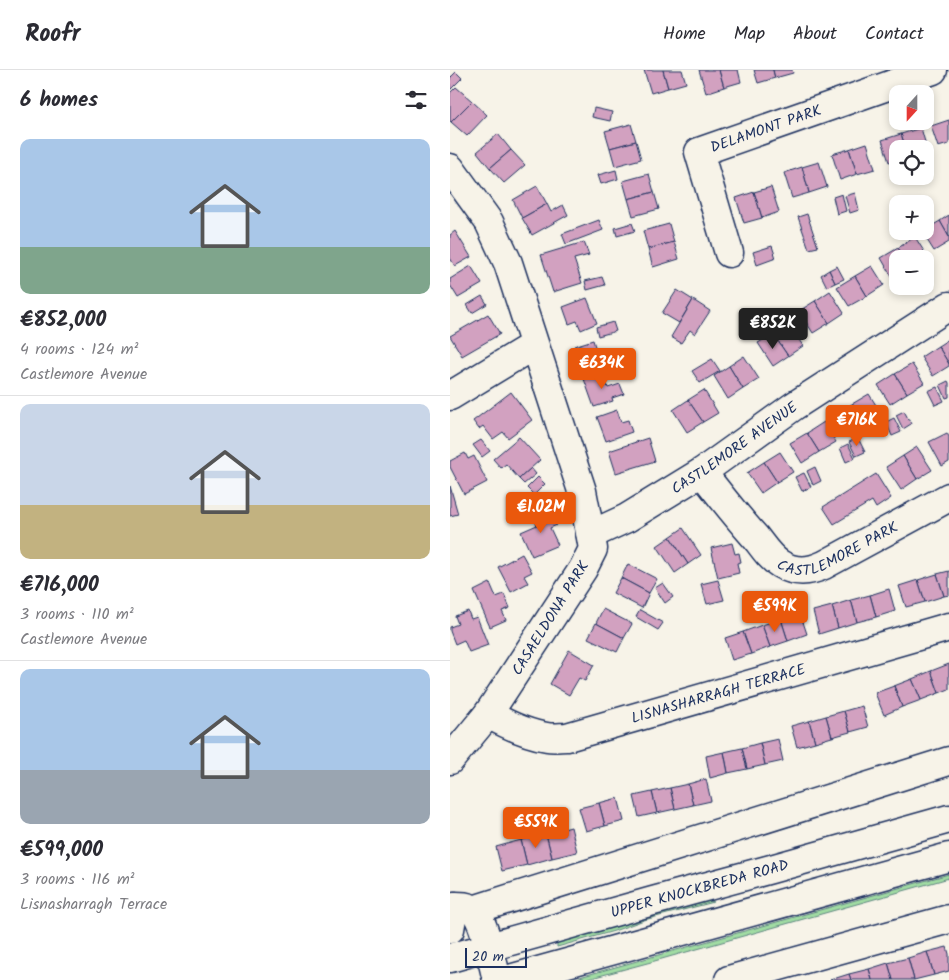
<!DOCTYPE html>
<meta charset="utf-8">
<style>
body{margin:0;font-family:Kalam,sans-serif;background:#f7f7f7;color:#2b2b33;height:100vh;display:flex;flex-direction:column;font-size:19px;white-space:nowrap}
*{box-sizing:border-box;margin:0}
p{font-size:16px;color:#7c7c81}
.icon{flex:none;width:28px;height:28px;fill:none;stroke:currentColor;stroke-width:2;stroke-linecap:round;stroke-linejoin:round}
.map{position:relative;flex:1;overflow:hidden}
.side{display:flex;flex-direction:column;background:#fff;width:450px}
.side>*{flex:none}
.needle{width:32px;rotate:201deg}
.controls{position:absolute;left:439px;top:15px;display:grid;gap:10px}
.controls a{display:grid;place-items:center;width:45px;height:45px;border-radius:10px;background:#fff;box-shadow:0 2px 8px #0003;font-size:25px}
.scale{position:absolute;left:15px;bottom:12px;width:62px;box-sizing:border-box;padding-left:5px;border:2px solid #1b2f5e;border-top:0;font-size:14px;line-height:18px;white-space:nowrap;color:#1b2f5e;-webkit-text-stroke:4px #f7f3e8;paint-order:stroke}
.price{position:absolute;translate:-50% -42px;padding:0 11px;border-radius:5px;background:#ea580c;color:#fff;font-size:16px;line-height:32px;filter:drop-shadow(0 1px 2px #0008)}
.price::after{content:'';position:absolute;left:50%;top:30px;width:15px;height:11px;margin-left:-8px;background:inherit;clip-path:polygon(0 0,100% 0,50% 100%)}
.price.on{background:#222;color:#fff}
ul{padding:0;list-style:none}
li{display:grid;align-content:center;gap:10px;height:265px;padding:0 20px}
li+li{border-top:1px solid #e1e1e2}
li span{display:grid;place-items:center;height:155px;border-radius:10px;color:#555}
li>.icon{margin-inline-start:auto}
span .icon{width:90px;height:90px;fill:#fffc;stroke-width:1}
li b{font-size:21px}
h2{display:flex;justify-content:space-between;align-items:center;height:60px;padding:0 20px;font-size:21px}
header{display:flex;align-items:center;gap:30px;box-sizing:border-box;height:70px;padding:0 25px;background:#fff;border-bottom:1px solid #e1e1e2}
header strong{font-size:24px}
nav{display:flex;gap:28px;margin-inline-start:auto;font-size:18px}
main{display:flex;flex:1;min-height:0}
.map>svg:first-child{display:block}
.green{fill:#a1dca3;stroke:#5e8680}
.building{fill:#d2a1c0;stroke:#1b2f5e}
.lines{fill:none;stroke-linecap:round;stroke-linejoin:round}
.minor-casing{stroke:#1b2f5e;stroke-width:31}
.highway-casing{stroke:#1b2f5e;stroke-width:31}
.minor{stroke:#f7f3e8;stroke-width:28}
.highway{stroke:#f7f3e8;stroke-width:28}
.labels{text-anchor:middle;stroke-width:4.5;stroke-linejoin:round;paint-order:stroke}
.street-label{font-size:15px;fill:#1b2f5e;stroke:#f7f3e8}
</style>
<header>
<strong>Roofr</strong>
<nav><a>Home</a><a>Map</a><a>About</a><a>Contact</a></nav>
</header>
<main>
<section class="side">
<h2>6 homes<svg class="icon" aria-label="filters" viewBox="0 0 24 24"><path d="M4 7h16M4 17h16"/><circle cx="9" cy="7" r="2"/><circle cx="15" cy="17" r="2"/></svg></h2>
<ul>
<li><span style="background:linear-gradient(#a9c7e8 70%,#7fa58c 0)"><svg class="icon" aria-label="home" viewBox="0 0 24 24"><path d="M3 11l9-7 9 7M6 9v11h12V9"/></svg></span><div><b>€852,000</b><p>4 rooms · 124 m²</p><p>Castlemore Avenue</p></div></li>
<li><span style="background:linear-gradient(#c9d6e8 65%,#c2b280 0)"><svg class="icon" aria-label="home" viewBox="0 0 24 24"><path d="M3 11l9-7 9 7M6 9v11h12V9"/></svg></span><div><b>€716,000</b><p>3 rooms · 110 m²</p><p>Castlemore Avenue</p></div></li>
<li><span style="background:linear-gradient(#a9c7e8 65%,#9aa5b1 0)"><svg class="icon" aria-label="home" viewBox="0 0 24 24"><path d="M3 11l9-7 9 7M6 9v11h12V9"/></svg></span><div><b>€599,000</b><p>3 rooms · 116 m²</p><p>Lisnasharragh Terrace</p></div></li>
</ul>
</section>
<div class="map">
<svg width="499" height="910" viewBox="0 0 499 910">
<rect width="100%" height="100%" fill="#f7f3e8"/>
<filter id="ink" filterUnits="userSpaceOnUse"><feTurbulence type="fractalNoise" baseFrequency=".02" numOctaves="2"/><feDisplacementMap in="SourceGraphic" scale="10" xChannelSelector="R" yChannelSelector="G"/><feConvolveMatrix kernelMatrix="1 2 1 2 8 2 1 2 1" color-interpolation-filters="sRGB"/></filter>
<g filter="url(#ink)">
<!-- green -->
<g class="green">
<polygon points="499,804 499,808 201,892 134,910 119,910"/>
<polygon points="254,829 264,832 194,850 164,861 107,877 107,870"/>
</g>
<!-- building -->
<g class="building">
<polygon points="194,0 213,0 218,18 201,23"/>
<polygon points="213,0 232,0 236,13 218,18"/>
<polygon points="249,0 269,0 274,17 256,23"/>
<polygon points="269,0 288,0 291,12 274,17"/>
<polygon points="304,0 323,0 325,8 308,13"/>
<polygon points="323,0 342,0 343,3 325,8"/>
<polygon points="6,2 12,8 0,20 0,8"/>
<polygon points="6,17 22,31 1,52 0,51 0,23"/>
<polygon points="22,31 37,45 17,66 1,52"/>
<polygon points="144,38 162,42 160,51 142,47"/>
<polygon points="499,50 499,74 488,77 481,56"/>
<polygon points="181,54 186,71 160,78 155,61"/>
<polygon points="471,58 477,79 456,79 451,64"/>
<polygon points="48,64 61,80 40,98 27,82"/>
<polygon points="451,64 456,79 448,79 448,89 439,92 432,70"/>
<polygon points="186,71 191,89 165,96 160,78"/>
<polygon points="417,73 425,99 407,104 399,79"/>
<polygon points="399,79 407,104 390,110 382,84"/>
<polygon points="61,80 75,95 54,113 40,98"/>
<polygon points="369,92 377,117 359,123 352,97"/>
<polygon points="352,97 359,123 342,128 334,103"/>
<polygon points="166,100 168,109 151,114 148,105"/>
<polygon points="199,104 204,122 178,129 173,111"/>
<polygon points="87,116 97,134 72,148 63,130"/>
<polygon points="321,117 329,142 312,148 304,122"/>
<polygon points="204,122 209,139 183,146 178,129"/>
<polygon points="304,122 312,148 294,153 286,128"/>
<polygon points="405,123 409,140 400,143 395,126"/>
<polygon points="392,124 396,141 387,144 383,127"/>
<polygon points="97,134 101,142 113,135 118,145 82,165 72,148"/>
<polygon points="357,144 368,177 359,179 348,147"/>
<polygon points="499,145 499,167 490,151"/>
<polygon points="149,150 153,160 116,174 112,164"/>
<polygon points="490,151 499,167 499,172 484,181 472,162 475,161 475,160"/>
<polygon points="182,153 185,161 167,166 165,158"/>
<polygon points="219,154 224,172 198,179 193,161"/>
<polygon points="5,161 21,187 5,196 0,188 0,165"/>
<polygon points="465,167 477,186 472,189 455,189 448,178"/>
<polygon points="134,172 139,185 124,189 132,213 103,222 91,185"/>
<polygon points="224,172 229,189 203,197 198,179"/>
<polygon points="322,176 326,188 307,195 303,182"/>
<polygon points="448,178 455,189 448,189 448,204 442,207 431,188"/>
<polygon points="21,196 32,214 8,228 0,215 0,209"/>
<polygon points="387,196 394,209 385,213 379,200"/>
<polygon points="422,196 434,215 417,226 405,206"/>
<polygon points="379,200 385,213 377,217 371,205"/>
<polygon points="405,206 417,226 399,236 387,217"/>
<polygon points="152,207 155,215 137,220 135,211"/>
<polygon points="227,220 243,230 229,253 212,243"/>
<polygon points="380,221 394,243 379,253 365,231"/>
<polygon points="32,226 37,234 22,243 17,235"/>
<polygon points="137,228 147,253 131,260 127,251 119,254 113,237"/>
<polygon points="243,230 260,241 245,264 240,260 231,273 221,267"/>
<polygon points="365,231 379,253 363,263 349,241"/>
<polygon points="38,244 50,264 12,286 0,266"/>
<polygon points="163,252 166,261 148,266 146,257"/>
<polygon points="339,254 353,276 338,286 323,264"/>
<polygon points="323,264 338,286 323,296 308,273"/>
<polygon points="499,269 499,294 488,276"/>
<polygon points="143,270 147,283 160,279 164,290 133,301 124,276"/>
<polygon points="488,276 499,294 499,296 483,306 471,287"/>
<polygon points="294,286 309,309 293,319 279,296"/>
<polygon points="177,288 180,297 162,302 160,293"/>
<polygon points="262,289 270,301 250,313 242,301"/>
<polygon points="462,294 474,313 457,323 445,304"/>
<polygon points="279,296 293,319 278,329 264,306"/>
<polygon points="153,303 158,318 170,314 174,324 162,328 163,331 144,337 134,309"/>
<polygon points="445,304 457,323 440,334 428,315"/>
<polygon points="498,311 499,313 499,327 496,328 490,315"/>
<polygon points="487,317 494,331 485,335 478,321"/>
<polygon points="254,320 268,343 253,352 238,330"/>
<polygon points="61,322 82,350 58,368 53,362 43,369 33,356 29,359 23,351"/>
<polygon points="419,324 431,343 414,353 402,334"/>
<polygon points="238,330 253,352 237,362 223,340"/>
<polygon points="402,334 414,353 397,364 385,345"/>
<polygon points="167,340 171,352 178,350 182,362 156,371 147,347"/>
<polygon points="454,341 461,354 453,359 446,345"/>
<polygon points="444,348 451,362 442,366 436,352"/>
<polygon points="374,352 386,372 369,382 357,363"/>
<polygon points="357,363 369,382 352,393 340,373"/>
<polygon points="497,363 499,367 499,392 492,396 479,372"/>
<polygon points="69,367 90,390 69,409 56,394 51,398 43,389"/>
<polygon points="198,368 205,391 166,403 159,381"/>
<polygon points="408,368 415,382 406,386 399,372"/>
<polygon points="31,370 40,381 32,387 23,375"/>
<polygon points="398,374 405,388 396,392 390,378"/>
<polygon points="467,377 482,400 467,409 453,386"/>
<polygon points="330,382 343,402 327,412 314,392"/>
<polygon points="15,383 18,389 24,386 37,412 14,424 0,397 0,391"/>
<polygon points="453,386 467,409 451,420 436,397"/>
<polygon points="314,392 327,412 311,423 297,403"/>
<polygon points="365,397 371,411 363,415 357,401"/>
<polygon points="81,398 86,404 74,414 69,409"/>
<polygon points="354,403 361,417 352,421 345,407"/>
<polygon points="426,404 441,428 426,438 422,431 384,454 373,437"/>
<polygon points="88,407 95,414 84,425 77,418"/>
<polygon points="0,416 8,444 0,446"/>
<polygon points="101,441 107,455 100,458 108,475 82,486 71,462 87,455 84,448"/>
<polygon points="233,458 251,485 238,494 220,467"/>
<polygon points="220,467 238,494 225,503 207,476"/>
<polygon points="282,473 285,484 289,483 291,492 287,493 289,503 268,508 261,478"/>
<polygon points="72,484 82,502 74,506 78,513 61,522 48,497"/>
<polygon points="178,494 207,509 199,523 171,508"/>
<polygon points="499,501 499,525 494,526 487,504"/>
<polygon points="487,504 494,526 475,532 468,510"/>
<polygon points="171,508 199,523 192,538 163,523"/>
<polygon points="268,510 274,530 257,534 251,514"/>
<polygon points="468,510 475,532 456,537 449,516"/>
<polygon points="40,513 46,527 54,524 60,538 52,541 56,550 40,557 24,521"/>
<polygon points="213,513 223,527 215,533 205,518"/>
<polygon points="439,519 445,541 426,547 420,525"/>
<polygon points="420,525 426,547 407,552 401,530"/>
<polygon points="401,530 407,552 388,558 382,536"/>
<polygon points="382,536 388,558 369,564 363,541"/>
<polygon points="153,539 182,554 174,568 146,553"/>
<polygon points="190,540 213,553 208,560 186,547"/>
<polygon points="18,541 21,549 27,547 38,575 19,582 14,570 5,574 0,561 0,557 8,554 5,546"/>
<polygon points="350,543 357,564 338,571 331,549"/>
<polygon points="331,549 338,571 320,577 312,555"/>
<polygon points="146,553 174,568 167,582 138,568"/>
<polygon points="312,555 320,577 301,584 293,562"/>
<polygon points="293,562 301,584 282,590 275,568"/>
<polygon points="119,580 144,595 135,611 129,608 119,625 100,614"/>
<polygon points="499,594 499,619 489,623 481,601"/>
<polygon points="481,601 489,623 471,630 462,609"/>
<polygon points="462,609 471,630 452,637 444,616"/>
<polygon points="444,616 452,637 434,645 425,623"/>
<polygon points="412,636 418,657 400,662 394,641"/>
<polygon points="394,641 400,662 382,667 376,646"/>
<polygon points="376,646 382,667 365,672 359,651"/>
<polygon points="359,651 365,672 347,677 341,656"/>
<polygon points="328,669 333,691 315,695 310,673"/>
<polygon points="310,673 315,695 297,699 292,678"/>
<polygon points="292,678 297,699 278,703 274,682"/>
<polygon points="274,682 278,703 260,708 256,686"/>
<polygon points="256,709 261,731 243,735 238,714"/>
<polygon points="238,714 243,735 225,739 220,718"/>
<polygon points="220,718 225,739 207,743 202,722"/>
<polygon points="202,722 207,743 189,747 184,726"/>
<polygon points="168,728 174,751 155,756 149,733"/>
<polygon points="149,733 155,756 136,761 129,738"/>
<polygon points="121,757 127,782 102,788 96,764"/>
<polygon points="96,764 102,788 77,795 71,770"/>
<polygon points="71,770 77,795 52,801 46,777"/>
<polygon points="497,877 499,884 499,901 484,905 477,882"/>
<polygon points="477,882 484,905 464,910 458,888"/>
<polygon points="458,888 464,910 443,910 438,893"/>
<polygon points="438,893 443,910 422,910 419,899"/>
<polygon points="419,899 422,910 401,910 399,904"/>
<polygon points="399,904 401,910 380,910"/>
</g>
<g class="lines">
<!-- minor casing -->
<g class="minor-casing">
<g id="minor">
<polyline points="0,98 39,152 58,193 132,421 140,462 143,479 133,499 38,644 0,690"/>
<path id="s1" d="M279,183L249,82L483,0"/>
<polyline points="0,326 84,275"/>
<path id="s2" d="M252,402C269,424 287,447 306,468C313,477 320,488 330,494C345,503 359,502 374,495L499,427"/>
<path id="s3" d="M140,462L151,460L177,448L252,402L344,336L499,236"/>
<path id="s4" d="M38,644C56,654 77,664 97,667C103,668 111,667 117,667L499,557"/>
<path d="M6,836C12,836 17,836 22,839C34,848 43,894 47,910"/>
<polyline points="23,840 499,691"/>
<polyline points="279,910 499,849"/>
</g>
</g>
<!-- highway casing -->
<g class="highway-casing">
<g id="highway">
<polyline points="0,859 4,836"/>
<path id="s5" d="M0,888L203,831L321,799L499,749"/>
<polyline points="56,910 499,787"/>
</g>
</g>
<!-- minor -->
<use href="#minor" class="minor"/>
<!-- highway -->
<use href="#highway" class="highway"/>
</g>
</g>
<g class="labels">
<!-- street labels -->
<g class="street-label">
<text dy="5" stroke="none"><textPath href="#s1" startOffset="176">DELAMONT PARK</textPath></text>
<text dy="5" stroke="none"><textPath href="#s3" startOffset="168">CASTLEMORE AVENUE</textPath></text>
<text dy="5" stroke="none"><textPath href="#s2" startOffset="184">CASTLEMORE PARK</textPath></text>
<text transform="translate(100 548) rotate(-58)" y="5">CASAELDONA PARK</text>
<text dy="5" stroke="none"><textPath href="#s4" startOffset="241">LISNASHARRAGH TERRACE</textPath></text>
<text dy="5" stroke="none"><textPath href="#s5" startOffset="259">UPPER KNOCKBREDA ROAD</textPath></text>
</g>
</g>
</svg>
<div class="controls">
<a><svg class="needle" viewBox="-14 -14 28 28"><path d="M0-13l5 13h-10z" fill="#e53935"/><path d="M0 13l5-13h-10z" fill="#7c7c81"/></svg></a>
<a><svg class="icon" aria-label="locate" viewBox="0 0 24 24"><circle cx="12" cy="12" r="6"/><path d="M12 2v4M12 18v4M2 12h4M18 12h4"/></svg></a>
<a>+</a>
<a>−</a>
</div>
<div class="scale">20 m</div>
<b class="price on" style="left:323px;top:280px">€852K</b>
<b class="price" style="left:152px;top:320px">€634K</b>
<b class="price" style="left:407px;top:377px">€716K</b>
<b class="price" style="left:91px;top:464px">€1.02M</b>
<b class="price" style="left:325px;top:563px">€599K</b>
<b class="price" style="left:86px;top:779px">€559K</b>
</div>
</main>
